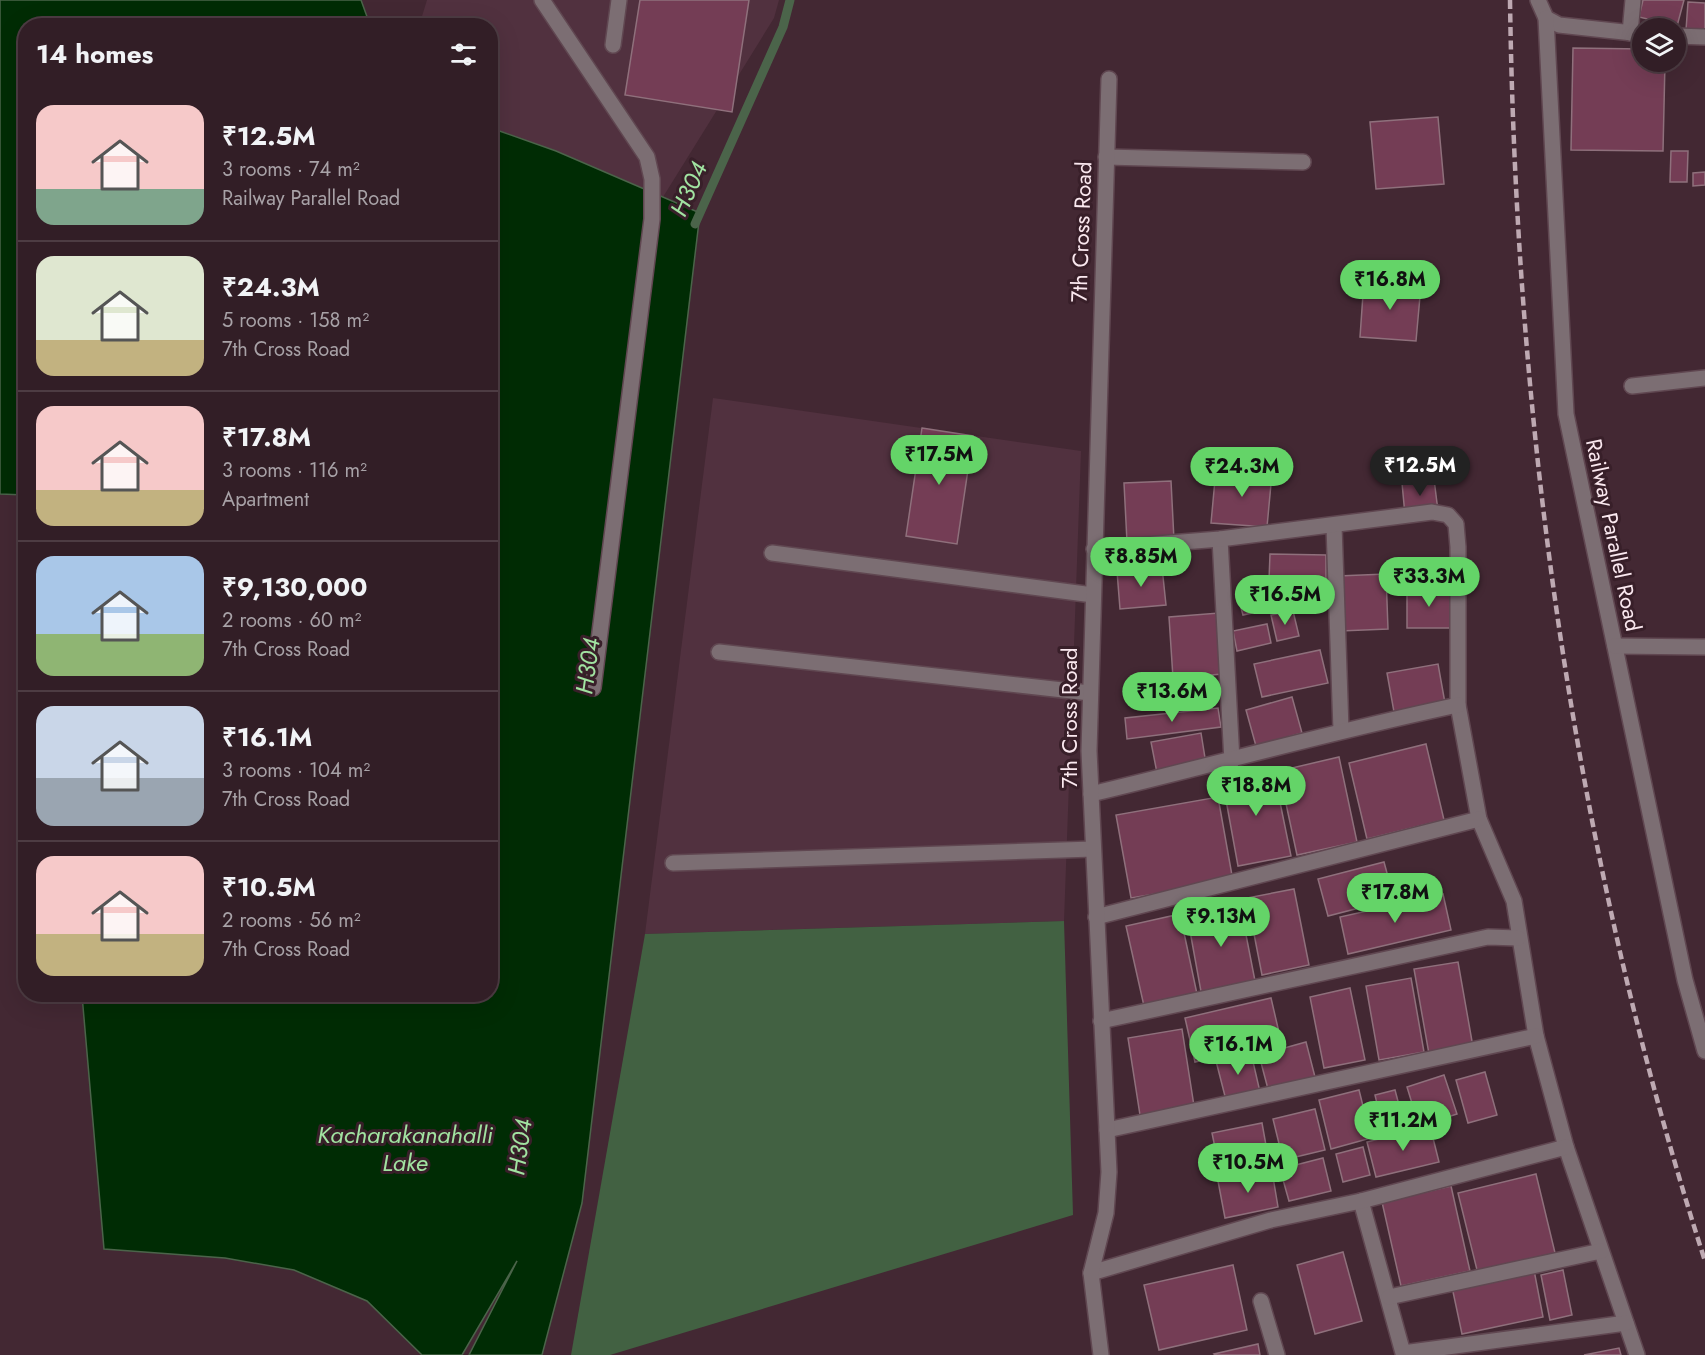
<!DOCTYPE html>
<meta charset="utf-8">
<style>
body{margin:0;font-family:Jost,sans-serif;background:#3a272e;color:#f1f3f6;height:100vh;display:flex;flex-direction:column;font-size:22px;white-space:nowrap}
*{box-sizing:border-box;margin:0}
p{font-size:20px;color:#a8a2a7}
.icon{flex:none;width:33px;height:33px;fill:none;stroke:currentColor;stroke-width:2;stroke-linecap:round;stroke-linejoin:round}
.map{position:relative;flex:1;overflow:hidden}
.drawer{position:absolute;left:18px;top:18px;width:480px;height:984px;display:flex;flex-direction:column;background:#321e26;border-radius:24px;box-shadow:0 6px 24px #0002,0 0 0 2px #4d3c43}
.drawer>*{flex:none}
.buttons{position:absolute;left:1632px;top:18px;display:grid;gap:12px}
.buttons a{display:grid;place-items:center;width:54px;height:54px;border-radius:50%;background:#321e26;box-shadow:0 6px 24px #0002,0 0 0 2px #4d3c43;font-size:30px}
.price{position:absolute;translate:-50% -51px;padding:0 14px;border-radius:21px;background:#64d468;color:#111;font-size:20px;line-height:39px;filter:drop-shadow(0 2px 3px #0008)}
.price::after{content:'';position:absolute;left:50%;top:36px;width:18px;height:14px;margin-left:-9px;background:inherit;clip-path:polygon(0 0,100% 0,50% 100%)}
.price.on{background:#222;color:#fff}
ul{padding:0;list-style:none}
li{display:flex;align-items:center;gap:18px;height:150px;padding:0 18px}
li+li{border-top:2px solid #4d3c43}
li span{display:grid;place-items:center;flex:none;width:168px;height:120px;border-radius:18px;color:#555}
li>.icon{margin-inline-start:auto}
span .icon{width:72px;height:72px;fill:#fffc;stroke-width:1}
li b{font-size:26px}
h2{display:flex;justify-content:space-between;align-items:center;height:72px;padding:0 18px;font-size:26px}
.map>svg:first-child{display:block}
.built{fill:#51313f}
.green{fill:#426142}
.water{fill:#002c04;stroke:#4b644a;stroke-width:1.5}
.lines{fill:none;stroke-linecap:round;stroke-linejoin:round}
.stream{stroke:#4b644a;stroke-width:9}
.building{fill:#743d55;stroke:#8f707c;stroke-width:1.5}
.lane-casing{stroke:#604751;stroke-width:18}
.street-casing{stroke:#604751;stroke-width:18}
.lane{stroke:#7c6e73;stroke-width:15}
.street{stroke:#7c6e73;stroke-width:15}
.rail{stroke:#bea9b2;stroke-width:4.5;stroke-dasharray:9 4.5;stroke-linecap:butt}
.labels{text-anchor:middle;stroke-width:6;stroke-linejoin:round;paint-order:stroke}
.street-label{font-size:22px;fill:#fae8ef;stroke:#381f29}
.water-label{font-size:24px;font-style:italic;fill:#a1e3a1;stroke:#381f29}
</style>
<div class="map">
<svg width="1705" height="1355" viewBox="0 0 1705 1355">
<rect width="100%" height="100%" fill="#432833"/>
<!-- built -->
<g class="built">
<polygon points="427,0 779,0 774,18 663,197 491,131 490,26 419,26"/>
<polygon points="713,398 1081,451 1064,921 645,934"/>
</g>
<!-- green -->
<polygon class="green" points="1064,921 1073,1215 610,1355 571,1355 645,934"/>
<!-- water -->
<g class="water">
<polygon points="0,0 361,0 370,25 26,26 25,495 0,494"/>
<polygon points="491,128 556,151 700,213 582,1203 542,1355 469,1355 517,1261 462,1355 422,1355 367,1301 294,1270 225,1258 104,1249 82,995 490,994"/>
</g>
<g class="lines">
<!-- stream -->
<polyline class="stream" points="695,224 783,27 790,0"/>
</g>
<!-- building -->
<g class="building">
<polygon points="640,0 749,0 732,112 625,95"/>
<polygon points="1643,0 1684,0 1677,26 1639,17"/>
<polygon points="1688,2 1705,3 1705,32 1686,30"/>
<polygon points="1573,48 1642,49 1642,62 1665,62 1663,151 1571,150"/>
<polygon points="1438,117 1444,184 1376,189 1370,122"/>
<polygon points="1671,151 1688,151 1687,182 1670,182"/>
<polygon points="1705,172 1705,185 1693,186 1693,173"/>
<polygon points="1364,280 1421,285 1416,341 1360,337"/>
<polygon points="922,428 973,436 957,544 906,536"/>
<polygon points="1216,469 1272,473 1267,527 1211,523"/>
<polygon points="1434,479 1438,511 1405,515 1402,483"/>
<polygon points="1171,481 1174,540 1127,542 1124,483"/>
<polygon points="1270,554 1326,555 1326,582 1269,580"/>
<polygon points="1162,567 1166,605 1120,609 1117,571"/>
<polygon points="1386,574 1388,629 1340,631 1338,576"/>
<polygon points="1278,584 1283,606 1243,615 1237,593"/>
<rect x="1407" y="588" width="44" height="40"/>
<polygon points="1293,611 1299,636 1277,641 1271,615"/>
<polygon points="1219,613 1223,674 1173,678 1169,617"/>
<polygon points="1267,624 1271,643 1237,651 1233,631"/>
<polygon points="1320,650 1328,683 1262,697 1254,664"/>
<polygon points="1438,664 1445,703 1394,712 1387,673"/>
<polygon points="1292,697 1302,733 1256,746 1246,710"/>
<polygon points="1218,708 1221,727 1127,739 1125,718"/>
<polygon points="1201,733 1206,764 1157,773 1151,742"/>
<polygon points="1426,744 1444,820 1367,839 1349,763"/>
<polygon points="1339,757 1357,842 1297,855 1279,771"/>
<polygon points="1273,768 1291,856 1238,866 1222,778"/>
<polygon points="1218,797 1233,881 1131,898 1116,815"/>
<polygon points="1384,862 1394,899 1328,916 1318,879"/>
<polygon points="1294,889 1309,965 1262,975 1247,898"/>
<polygon points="1443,894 1451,930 1348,954 1340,917"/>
<polygon points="1239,899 1256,986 1202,997 1186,909"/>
<polygon points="1180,914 1197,994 1144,1006 1126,926"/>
<polygon points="1458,962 1473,1047 1429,1054 1414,969"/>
<polygon points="1411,978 1424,1052 1379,1060 1366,986"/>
<polygon points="1350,988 1365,1060 1324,1068 1310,997"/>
<polygon points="1271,998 1281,1041 1195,1062 1185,1018"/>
<polygon points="1182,1029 1194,1106 1140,1115 1128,1038"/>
<polygon points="1306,1042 1315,1077 1268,1089 1259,1055"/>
<polygon points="1251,1053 1260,1092 1226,1100 1216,1061"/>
<polygon points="1485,1072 1497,1115 1468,1123 1456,1080"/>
<polygon points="1444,1075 1457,1114 1419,1126 1407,1087"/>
<polygon points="1359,1090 1371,1138 1331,1149 1319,1100"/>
<polygon points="1395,1090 1403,1120 1382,1125 1375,1095"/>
<polygon points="1315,1109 1325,1150 1283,1160 1273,1119"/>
<polygon points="1262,1123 1269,1162 1220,1172 1212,1133"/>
<polygon points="1430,1126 1439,1162 1376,1177 1367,1142"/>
<polygon points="1363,1147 1370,1175 1343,1182 1336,1154"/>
<polygon points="1323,1158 1331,1191 1289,1201 1280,1169"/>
<polygon points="1272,1171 1278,1207 1225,1218 1218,1181"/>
<polygon points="1536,1174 1556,1257 1478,1274 1458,1193"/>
<polygon points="1451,1186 1470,1271 1401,1286 1382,1202"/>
<polygon points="1343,1252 1362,1321 1315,1334 1297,1265"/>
<polygon points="1233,1265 1247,1330 1159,1350 1144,1285"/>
<polygon points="1534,1270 1543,1317 1462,1334 1452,1287"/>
<polygon points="1563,1270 1572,1315 1550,1320 1541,1275"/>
<polygon points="1258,1344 1260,1355 1215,1355 1214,1354"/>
<polygon points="1619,1348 1621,1355 1584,1355"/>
</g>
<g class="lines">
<!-- lane casing -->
<g class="lane-casing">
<g id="lane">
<polyline points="613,45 619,0"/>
<polyline points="772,553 1093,595"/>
<polyline points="719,652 1090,693"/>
<polyline points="673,863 1093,849"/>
</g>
</g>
<!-- street casing -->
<g class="street-casing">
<g id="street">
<polyline points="542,0 647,157 652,179 652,219 593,688"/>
<polyline points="1538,0 1546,18 1559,25 1642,34"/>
<polyline points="1546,18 1566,414 1685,980 1705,1051"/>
<polyline points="1630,33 1633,0"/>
<polyline points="1676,36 1705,37"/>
<polyline points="1106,157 1303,162"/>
<polyline points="1632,386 1705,378"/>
<polyline points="1334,526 1341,730"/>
<polyline points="1220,539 1232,761"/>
<polyline points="1094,549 1220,539 1432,512 1448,515 1456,524 1458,547 1458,705 1479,819 1514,901 1536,1036 1566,1147 1637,1355"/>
<polyline points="1615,646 1705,647"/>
<path d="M1091,794C1213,765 1334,731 1458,705"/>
<polyline points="1096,917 1479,819"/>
<polyline points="1101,1021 1488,937 1518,938"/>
<polyline points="1107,1130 1536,1036"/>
<polyline points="1361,1201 1403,1353 1626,1323"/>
<polyline points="1091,1273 1271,1220 1361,1201 1566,1147"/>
<polyline points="1389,1297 1601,1251"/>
<polyline points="1261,1301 1277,1355"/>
<polyline points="1101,1355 1091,1273 1106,1213 1109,1172 1089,751 1109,79"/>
</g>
</g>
<!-- lane -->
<use href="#lane" class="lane"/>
<!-- street -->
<use href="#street" class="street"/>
<!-- rail -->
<path class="rail" d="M1510,0C1516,427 1574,854 1705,1261"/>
</g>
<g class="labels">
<!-- street labels -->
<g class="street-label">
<text transform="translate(1081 232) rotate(-88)" y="8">7th Cross Road</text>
<text transform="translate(1614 535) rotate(78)" y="8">Railway Parallel Road</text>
<text transform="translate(1069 718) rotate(-90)" y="8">7th Cross Road</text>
</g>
<!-- water labels -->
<g class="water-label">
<text transform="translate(689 189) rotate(-66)" y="8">H304</text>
<text transform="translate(588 666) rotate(-82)" y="8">H304</text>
<text x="405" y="1143">Kacharakanahalli<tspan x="405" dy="28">Lake</tspan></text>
<text transform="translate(520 1147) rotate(-82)" y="8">H304</text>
</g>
</g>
</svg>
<div class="buttons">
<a><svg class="icon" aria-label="layers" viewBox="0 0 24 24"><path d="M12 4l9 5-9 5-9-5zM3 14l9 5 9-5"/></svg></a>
</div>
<b class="price" style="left:1390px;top:311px">₹16.8M</b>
<b class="price" style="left:939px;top:486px">₹17.5M</b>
<b class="price on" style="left:1420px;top:497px">₹12.5M</b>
<b class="price" style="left:1242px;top:498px">₹24.3M</b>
<b class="price" style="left:1141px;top:588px">₹8.85M</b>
<b class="price" style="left:1429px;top:608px">₹33.3M</b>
<b class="price" style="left:1285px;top:626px">₹16.5M</b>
<b class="price" style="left:1172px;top:723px">₹13.6M</b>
<b class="price" style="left:1256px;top:817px">₹18.8M</b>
<b class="price" style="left:1395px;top:924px">₹17.8M</b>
<b class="price" style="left:1221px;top:948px">₹9.13M</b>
<b class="price" style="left:1238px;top:1076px">₹16.1M</b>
<b class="price" style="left:1403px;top:1152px">₹11.2M</b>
<b class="price" style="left:1248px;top:1194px">₹10.5M</b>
<section class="drawer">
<h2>14 homes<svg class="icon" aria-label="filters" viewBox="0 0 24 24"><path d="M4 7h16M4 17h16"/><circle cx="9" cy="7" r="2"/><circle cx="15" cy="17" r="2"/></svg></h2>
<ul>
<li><span style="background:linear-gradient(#f6c9c9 70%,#7fa58c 0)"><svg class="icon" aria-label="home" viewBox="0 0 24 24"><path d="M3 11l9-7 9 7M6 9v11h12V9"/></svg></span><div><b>₹12.5M</b><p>3 rooms · 74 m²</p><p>Railway Parallel Road</p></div></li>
<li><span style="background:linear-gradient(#dfe7d0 70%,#c2b280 0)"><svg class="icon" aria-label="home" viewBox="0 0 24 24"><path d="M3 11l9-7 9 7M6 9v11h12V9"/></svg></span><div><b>₹24.3M</b><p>5 rooms · 158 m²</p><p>7th Cross Road</p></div></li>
<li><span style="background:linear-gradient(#f6c9c9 70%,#c2b280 0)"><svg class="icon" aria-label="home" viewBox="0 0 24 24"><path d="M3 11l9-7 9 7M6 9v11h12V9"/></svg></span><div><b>₹17.8M</b><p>3 rooms · 116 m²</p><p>Apartment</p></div></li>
<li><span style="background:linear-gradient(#a9c7e8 65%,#8fb573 0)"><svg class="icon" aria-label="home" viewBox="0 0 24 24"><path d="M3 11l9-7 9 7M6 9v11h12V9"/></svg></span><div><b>₹9,130,000</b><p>2 rooms · 60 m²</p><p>7th Cross Road</p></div></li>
<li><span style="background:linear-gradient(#c9d6e8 60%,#9aa5b1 0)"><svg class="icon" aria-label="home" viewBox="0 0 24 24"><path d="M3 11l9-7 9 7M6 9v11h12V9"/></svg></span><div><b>₹16.1M</b><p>3 rooms · 104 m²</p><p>7th Cross Road</p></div></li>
<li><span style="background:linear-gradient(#f6c9c9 65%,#c2b280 0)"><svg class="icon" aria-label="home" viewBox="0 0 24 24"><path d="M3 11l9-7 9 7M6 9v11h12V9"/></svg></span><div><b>₹10.5M</b><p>2 rooms · 56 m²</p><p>7th Cross Road</p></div></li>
</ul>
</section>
</div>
